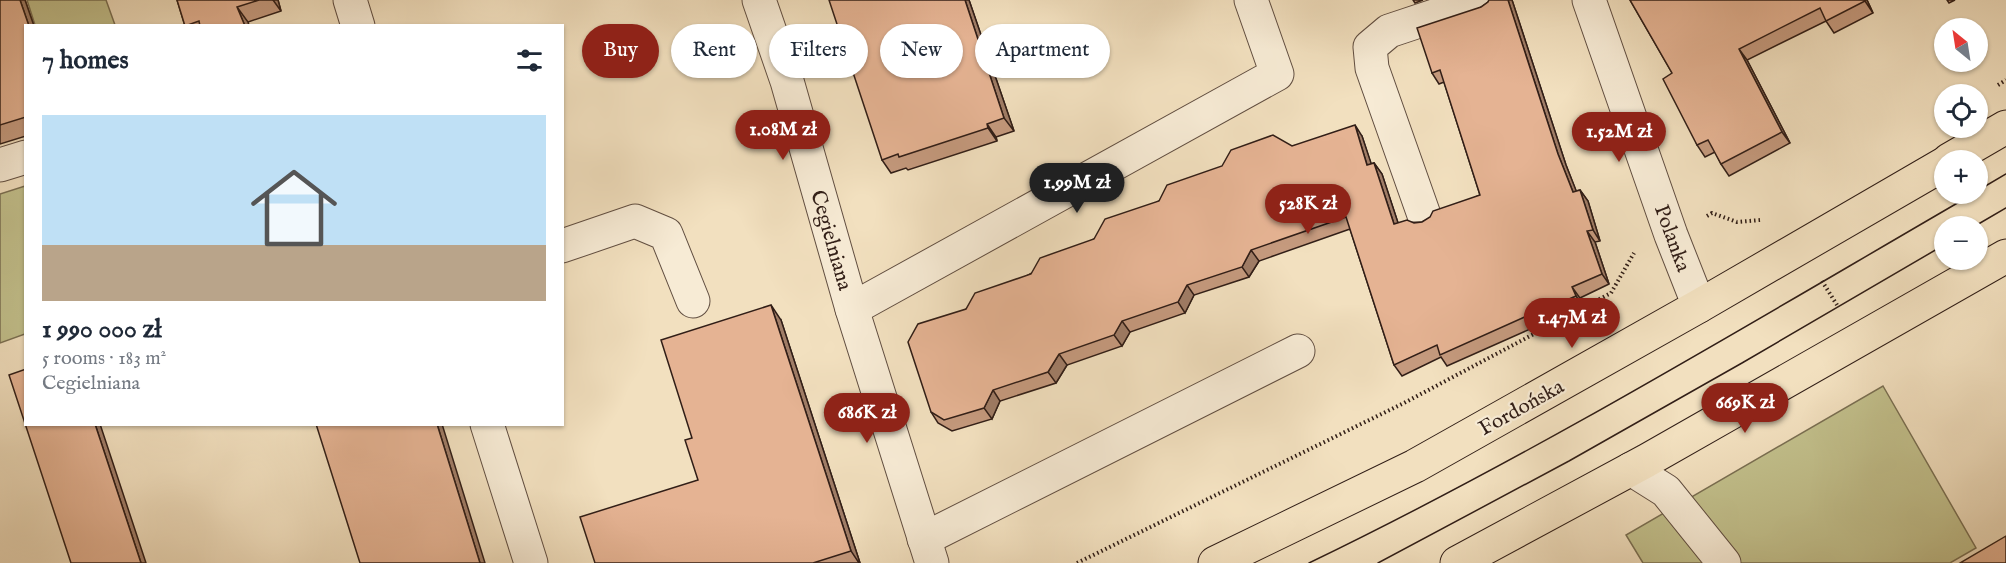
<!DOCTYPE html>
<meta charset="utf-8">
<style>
body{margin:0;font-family:"IM FELL English",serif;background:#f6f6f7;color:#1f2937;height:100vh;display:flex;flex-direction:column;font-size:22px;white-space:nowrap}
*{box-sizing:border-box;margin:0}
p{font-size:20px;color:#747a83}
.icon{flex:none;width:33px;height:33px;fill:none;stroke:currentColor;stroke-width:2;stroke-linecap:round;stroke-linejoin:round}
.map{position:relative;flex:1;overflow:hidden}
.sheet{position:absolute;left:24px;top:24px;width:540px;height:402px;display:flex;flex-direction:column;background:#fff;border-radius:0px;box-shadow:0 2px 4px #0004}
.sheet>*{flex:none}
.guide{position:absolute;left:582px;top:24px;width:570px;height:54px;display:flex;gap:12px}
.needle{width:39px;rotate:330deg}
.buttons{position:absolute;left:1934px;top:18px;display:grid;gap:12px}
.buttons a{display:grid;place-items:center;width:54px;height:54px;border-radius:50%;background:#fff;box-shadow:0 2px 4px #0004;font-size:30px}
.price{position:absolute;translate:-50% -51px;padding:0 14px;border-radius:21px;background:#8f2418;color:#fff;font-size:20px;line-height:39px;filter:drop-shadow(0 2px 3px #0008)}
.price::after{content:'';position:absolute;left:50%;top:36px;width:18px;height:14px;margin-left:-9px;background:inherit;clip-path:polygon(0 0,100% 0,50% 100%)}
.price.on{background:#222;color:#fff}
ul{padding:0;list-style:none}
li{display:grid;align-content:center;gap:12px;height:318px;padding:0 18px}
li span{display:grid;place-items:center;height:186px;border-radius:0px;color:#555}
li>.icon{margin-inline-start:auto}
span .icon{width:108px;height:108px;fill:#fffc;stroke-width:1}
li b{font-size:26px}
h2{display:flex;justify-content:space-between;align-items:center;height:72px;padding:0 18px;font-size:26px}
.tag{padding:0 21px;border-radius:27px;background:#fff;box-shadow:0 2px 4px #0004;font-size:21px;line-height:54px}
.tag.on{background:#8f2418;color:#fff}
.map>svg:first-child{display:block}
.green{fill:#c2c08c;stroke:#7a6f52;stroke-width:1.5}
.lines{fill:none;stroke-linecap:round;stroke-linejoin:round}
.minor-casing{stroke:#614e41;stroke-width:35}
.major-casing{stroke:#311e17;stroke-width:35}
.path{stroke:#311e17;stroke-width:4;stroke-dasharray:1.5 3;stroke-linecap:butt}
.minor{stroke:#f7ebd5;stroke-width:33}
.major{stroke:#f2e0bf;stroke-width:33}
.tram{stroke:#311e17;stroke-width:1.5}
.wall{fill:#c59a7e;stroke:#311e17;stroke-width:1.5}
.shaded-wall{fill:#a07d67;stroke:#311e17;stroke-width:1.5}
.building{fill:#e5b393;stroke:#311e17;stroke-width:1.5}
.labels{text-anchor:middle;stroke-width:4.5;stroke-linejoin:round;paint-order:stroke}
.street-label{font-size:21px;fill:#311e17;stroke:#f7ebd5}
</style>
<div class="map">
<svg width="2006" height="563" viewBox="0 0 2006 563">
<rect width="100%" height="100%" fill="#f2e0bf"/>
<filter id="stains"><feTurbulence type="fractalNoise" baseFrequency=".00333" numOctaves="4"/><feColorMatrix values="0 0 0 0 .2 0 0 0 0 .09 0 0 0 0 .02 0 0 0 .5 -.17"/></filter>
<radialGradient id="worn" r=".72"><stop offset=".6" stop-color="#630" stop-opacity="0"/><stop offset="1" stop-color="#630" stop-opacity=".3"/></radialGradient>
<!-- green -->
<g class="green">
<polygon points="27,0 106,0 115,25 35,25"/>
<polygon points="25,186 25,334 0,343 0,194"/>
<polygon points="1883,386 1976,548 1950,563 1643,563 1626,535"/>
</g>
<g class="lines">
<!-- minor casing -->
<g class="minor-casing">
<g id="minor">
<polyline points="350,0 358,26"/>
<polyline points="759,0 787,81 852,309 932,563"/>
<polyline points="1589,0 1671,235 1699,306"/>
<polyline points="0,165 26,157"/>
<polyline points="1424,215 1372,68 1370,47 1389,31 1482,0"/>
<polyline points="562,246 635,221 666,234 693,301"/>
<polyline points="852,309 1277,74 1251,0"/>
<polyline points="487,424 531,563"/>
<polyline points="1631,469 1666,491 1724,563"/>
<polyline points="924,539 1298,351"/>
</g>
</g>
<!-- major casing -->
<g class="major-casing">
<g id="major">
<polyline points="1949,160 2006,127"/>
<polyline points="1215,563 1415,466 1699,306 1944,164"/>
<polyline points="1457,563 1646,461 2006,256"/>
</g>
</g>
<!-- path -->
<g class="path">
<polyline points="1998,85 2006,80"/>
<polyline points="1707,216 1712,213 1737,222 1760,220"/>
<polyline points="1822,281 1837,305"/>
<polyline points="1077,563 1404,403 1611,293 1634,253"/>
</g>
<!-- minor -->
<use href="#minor" class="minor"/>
<!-- major -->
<use href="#major" class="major"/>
<!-- tram -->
<g class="tram">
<polyline points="1977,191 2006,174"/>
<polyline points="1975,226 2006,208"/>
<path d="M1309,563C1537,453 1754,321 1973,194"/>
<polyline points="1378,563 1569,461 1742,363 1944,245"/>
</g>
</g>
<!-- wall -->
<g class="wall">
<polygon points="0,0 25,0 34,26 26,26 26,136 0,144"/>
<polygon points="177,0 278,0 281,11 248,22 249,26 185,26"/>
<polygon points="969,0 1014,131 996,137 997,141 908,170 906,168 891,173 882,160"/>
<polygon points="1413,0 1423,0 1415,3"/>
<polygon points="1489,0 1512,0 1566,165 1576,191 1580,190 1588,201 1600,241 1595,242 1609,284 1580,298 1583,307 1547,323 1546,322 1447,366 1441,357 1402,376 1394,365 1350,229 1259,261 1249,277 1194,295 1185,313 1130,332 1122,346 1067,365 1056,383 1000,401 992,419 952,431 938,423 931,412 966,309 1094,239 1159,201 1292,146 1362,136 1371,164 1374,163 1382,174 1398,223 1422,222 1480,195 1444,82 1439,84 1432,73 1481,7 1488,2"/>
<polygon points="1630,0 1867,0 1873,13 1834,33 1826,21 1747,60 1790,143 1729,176 1721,164 1715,152 1705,157 1697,145 1672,73"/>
<polygon points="1947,0 1955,0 1949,3"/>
<polygon points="781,320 860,563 595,563 698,480 692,438"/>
</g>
<!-- shaded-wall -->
<g class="shaded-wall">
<polygon points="20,0 25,0 34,26 29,26"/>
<polygon points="273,0 278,0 281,11"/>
<polygon points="965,0 969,0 1014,131 1004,118"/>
<polygon points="1508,0 1512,0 1566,165 1581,203 1573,192 1558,154"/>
<polygon points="1864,0 1867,0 1873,13 1865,1"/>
<polygon points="237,7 248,22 249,26 245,26"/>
<polygon points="1739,49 1747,60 1790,143 1782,132"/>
<polygon points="987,124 996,137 997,141 988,128"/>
<polygon points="1355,125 1362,136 1375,175 1367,165"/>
<polygon points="1374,163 1382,174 1402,235 1394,224"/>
<polygon points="1580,190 1588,201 1600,241 1593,230"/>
<polygon points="1587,231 1595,242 1609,284 1602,274"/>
<polygon points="1251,250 1259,261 1249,277 1242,267"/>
<polygon points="1187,285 1194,295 1185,313 1178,302"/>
<polygon points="1572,287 1580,298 1583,307 1576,296"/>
<polygon points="771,305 781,320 860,563 859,563 851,551"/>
<polygon points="1122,321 1130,332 1122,346 1114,335"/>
<polygon points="1059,354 1067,365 1056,383 1048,372"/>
<polygon points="993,390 1000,401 992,419 984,408"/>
<polygon points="95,424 100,424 146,563 141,563"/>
<polygon points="437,424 442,424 485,563 480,563"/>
</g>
<!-- building -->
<g class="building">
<polygon points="0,0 20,0 29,26 26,26 26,117 0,125"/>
<polygon points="177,0 259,0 237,7 245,26 200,26 199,21 185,26"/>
<polygon points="829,0 965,0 1004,118 987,124 988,128 899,157 898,154 882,160"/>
<polygon points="1489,0 1508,0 1558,154 1573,192 1580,190 1593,230 1587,231 1602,274 1572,287 1576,296 1539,312 1538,311 1440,355 1437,345 1394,365 1346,217 1251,250 1242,267 1187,285 1178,302 1122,321 1114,335 1059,354 1048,372 993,390 984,408 944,420 931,412 908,342 918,324 966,309 975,293 1031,274 1040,258 1094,239 1105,219 1159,201 1167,185 1222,166 1231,150 1273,135 1292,146 1355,125 1367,165 1374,163 1394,224 1407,220 1414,223 1422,222 1430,217 1433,211 1480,195 1440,70 1432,73 1417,28 1481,7 1488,2"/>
<polygon points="1630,0 1864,0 1865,1 1826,21 1820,8 1739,49 1782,132 1721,164 1708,140 1697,145 1663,79 1672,73"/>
<polygon points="771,305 851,551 813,563 595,563 580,517 698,480 685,440 692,438 661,340"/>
<polygon points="26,369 26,424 95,424 141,563 71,563 9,375"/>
<polygon points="316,424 437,424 480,563 360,563"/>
<polygon points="2006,536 2006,563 1960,563"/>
</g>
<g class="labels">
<!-- street labels -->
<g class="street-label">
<text transform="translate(1673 238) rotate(70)" y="7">Polanka</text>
<text transform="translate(832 240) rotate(74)" y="7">Cegielniana</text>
<text transform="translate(1521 407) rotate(-29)" y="7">Fordońska</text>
</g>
</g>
<rect width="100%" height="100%" filter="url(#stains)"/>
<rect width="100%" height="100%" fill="url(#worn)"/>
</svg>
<div class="buttons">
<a><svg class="needle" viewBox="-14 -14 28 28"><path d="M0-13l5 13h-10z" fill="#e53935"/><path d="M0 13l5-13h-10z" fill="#747a83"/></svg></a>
<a><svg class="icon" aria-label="locate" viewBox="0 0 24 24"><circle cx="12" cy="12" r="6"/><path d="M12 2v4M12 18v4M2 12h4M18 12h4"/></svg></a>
<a>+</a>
<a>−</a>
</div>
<b class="price" style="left:783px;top:161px">1.08M zł</b>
<b class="price" style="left:1619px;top:163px">1.52M zł</b>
<b class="price on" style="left:1077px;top:214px">1.99M zł</b>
<b class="price" style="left:1308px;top:235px">528K zł</b>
<b class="price" style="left:1572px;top:349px">1.47M zł</b>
<b class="price" style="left:1745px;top:434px">669K zł</b>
<b class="price" style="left:867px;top:444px">686K zł</b>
<div class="guide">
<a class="tag on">Buy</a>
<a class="tag">Rent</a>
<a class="tag">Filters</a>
<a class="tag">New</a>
<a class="tag">Apartment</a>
</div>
<section class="sheet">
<h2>7 homes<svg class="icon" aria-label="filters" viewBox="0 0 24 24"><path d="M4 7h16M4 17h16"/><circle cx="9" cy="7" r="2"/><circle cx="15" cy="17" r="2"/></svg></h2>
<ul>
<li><span style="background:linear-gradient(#bfe0f5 70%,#b9a48a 0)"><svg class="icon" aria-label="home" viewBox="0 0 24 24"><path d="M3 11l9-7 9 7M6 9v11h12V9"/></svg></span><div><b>1 990 000 zł</b><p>5 rooms · 183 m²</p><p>Cegielniana</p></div></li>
</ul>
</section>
</div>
